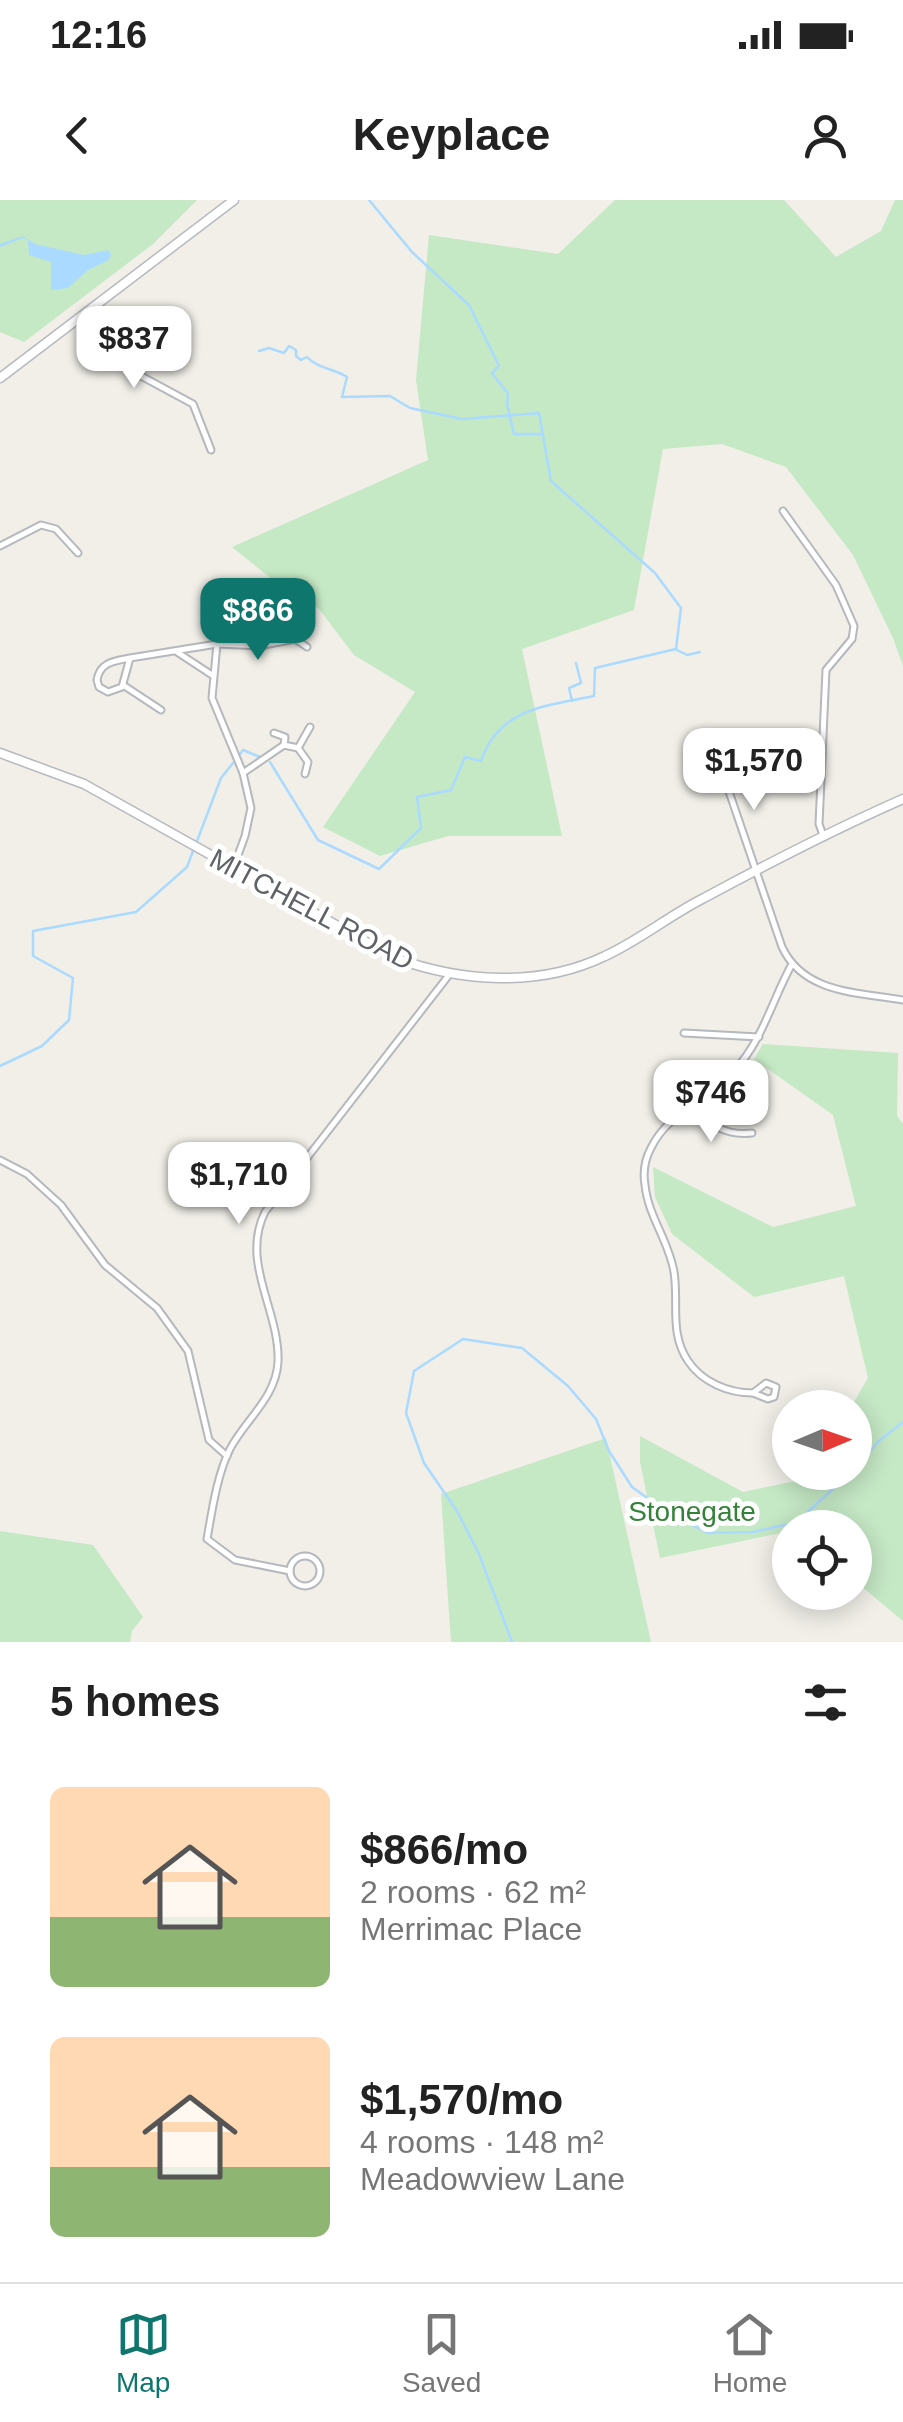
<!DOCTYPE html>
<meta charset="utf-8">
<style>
body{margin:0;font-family:Helvetica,sans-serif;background:#f2f2f2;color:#222;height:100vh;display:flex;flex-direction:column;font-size:38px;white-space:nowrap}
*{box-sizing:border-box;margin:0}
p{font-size:32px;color:#767676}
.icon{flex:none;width:55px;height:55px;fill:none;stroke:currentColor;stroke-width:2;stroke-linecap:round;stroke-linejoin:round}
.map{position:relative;height:1442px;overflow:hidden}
.sheet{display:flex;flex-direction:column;background:#fff;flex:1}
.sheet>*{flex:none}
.needle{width:65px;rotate:88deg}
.controls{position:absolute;left:772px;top:1190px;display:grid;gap:20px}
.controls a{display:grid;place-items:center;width:100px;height:100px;border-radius:50%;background:#fff;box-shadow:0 5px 25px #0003;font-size:50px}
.price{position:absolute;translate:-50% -85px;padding:0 22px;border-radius:20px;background:#fff;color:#222;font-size:32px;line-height:65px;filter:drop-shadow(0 2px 5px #0008)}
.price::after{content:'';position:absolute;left:50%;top:60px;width:30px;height:22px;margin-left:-15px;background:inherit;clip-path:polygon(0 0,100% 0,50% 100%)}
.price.current{background:#0f766e;color:#fff}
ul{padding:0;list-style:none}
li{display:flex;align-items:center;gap:30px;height:250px;padding:0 50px}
li span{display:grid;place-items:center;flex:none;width:280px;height:200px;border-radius:15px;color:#555}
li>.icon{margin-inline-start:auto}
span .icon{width:120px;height:120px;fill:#fffc;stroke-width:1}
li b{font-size:42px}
h2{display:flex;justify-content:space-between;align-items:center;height:120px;padding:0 50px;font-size:42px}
.status{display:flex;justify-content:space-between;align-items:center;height:70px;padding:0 50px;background:#fff;direction:ltr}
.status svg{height:28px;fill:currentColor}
header{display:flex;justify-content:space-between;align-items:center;height:130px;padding:0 50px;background:#fff;font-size:45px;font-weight:700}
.tabs{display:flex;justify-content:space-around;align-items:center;height:140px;border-top:2px solid #e0e0e0;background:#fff;font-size:28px;color:#767676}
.tabs a{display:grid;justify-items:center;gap:5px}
.tabs .current{color:#0f766e}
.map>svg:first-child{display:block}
.green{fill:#c5e8c5}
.water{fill:#aadaff}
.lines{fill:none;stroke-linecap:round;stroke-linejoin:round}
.stream{stroke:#aadaff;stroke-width:2.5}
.street-casing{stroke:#b5b8bc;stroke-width:9}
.secondary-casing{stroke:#b6babf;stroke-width:11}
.street{stroke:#fff;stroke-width:5}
.secondary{stroke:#fff;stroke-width:8}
.labels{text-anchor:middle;stroke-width:10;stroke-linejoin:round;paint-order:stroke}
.street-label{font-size:28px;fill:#5f6368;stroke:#fff}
.park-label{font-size:28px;fill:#348238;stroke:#fff}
</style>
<div class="status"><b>12:16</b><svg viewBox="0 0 49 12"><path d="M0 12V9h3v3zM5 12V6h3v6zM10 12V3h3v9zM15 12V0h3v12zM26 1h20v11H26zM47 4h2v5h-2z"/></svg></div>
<header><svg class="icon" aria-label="back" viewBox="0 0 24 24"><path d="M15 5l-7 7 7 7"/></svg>Keyplace<svg class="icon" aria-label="person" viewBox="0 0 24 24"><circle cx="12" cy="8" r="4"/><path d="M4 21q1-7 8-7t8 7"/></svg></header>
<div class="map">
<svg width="903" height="1442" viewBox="0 0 903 1442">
<rect width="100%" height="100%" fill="#f1efe8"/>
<!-- green -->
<g class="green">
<polygon points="0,0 197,0 153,44 24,142 0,132"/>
<polygon points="615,0 784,0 836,57 881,31 895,0 903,0 903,466 893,438 853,355 786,267 722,244 663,249 634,410 522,449 562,636 448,636 380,656 323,627 415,492 354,455 319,409 283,388 232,347 428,260 416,180 429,35 558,54"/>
<polygon points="763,844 898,853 897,916 903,924 903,1421 855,1381 855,1328 790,1328 790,1331 660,1358 640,1262 640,1236 743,1292 810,1278 813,1273 855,1272 855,1208 851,1207 868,1178 844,1076 754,1097 672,1034 655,997 653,967 773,1027 856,1006 833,915 754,859"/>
<polygon points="606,1238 651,1442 451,1442 441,1294"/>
<polygon points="0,1331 93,1345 143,1417 132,1431 130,1442 0,1442"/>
</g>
<!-- water -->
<polygon class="water" points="23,36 35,44 84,55 108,50 111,54 109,60 88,70 68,88 51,90 51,62 29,55 28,40 23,38 0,47 0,44"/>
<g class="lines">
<!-- stream -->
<g class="stream">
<polyline points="369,0 412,52 469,105 499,166 492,173 508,194 507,204 514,234 541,234"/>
<path d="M259,151L269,148L284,153L289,146L296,150V156L301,160L307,157C318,169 333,168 347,177L342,197L390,196L410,208L462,219L539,213L551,281L655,373L681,408L676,449L595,468L594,496C546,506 499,508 481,561L465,557L451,590L417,597L421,628L379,669L318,640L270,562"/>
<polyline points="677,450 687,455 700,452"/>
<polyline points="572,501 569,488 581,483 576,463"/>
<polyline points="240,554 243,550 260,557"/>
<polyline points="197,641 221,578 233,563"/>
<polyline points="0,866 42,846 69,820 73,778 33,756 33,731 136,712 187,667 193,651"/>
<polyline points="855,1268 879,1241 903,1222"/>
<polyline points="512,1442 479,1354 457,1311 424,1263 406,1213 414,1171 463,1139 522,1148 568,1186 596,1219 609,1251 632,1287 670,1314 708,1333 753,1332 797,1322 851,1272"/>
</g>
<!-- street casing -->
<g class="street-casing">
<g id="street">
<polyline points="85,113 107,147 130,170 193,204 211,250"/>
<polyline points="783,311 836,385 854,426 852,439 826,470 819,624 823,635"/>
<polyline points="0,346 41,325 56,329 78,353"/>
<polyline points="217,444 212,498 243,573 251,608 245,636 234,666"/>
<polyline points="177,452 212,475"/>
<path d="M130,458C114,461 100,462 97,480L99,487L108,492L122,487L130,458L217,444L259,446L295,439L307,447"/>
<polyline points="123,485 161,510"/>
<polyline points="274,533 285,537 284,545"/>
<polygon points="711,544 718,544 726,552 721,568 705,556"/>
<polyline points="298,548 310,527"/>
<path d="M721,568L782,747C804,794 858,792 903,800"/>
<polyline points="243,573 284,545 298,548 308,562 305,574"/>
<polyline points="684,833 759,837"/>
<path d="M694,905C709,925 725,936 752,933"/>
<polyline points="0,960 27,974 61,1005 105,1065 157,1108 188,1151 209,1240 227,1256"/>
<polygon points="766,1183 776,1187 774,1197 768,1199 753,1193"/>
<path d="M753,1193C728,1193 702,1182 688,1161C669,1133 679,1102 674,1072C669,1041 648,1016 645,985C643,973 645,959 651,948C668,912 709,900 734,871C763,840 772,800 792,764"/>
<circle cx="305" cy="1371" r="15"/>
<path d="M290,1371L235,1360L207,1339C212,1311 217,1275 230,1249C245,1220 276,1198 278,1162C280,1110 240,1063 265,1012L449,775"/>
</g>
</g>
<!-- secondary casing -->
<g class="secondary-casing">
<g id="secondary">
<polyline points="0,178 234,0"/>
<path d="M0,553L84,584L395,758C461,782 539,788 605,756C640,740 670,715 704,698C769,663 835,629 903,599"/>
</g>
</g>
<!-- street -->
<use href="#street" class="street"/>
<!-- secondary -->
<use href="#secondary" class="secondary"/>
</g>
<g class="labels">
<!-- street labels -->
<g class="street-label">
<text transform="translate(312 709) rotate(28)" y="10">MITCHELL ROAD</text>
</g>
<!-- park labels -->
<g class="park-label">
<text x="692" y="1321">Stonegate</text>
</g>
</g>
</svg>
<div class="controls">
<a><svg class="needle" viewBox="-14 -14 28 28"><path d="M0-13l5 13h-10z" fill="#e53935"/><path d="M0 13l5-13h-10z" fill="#767676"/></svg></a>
<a><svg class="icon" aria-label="locate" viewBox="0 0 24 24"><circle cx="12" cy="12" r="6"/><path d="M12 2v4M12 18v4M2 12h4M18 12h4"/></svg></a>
</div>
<b class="price" style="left:134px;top:191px">$837</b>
<b class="price current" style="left:258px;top:463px">$866</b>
<b class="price" style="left:754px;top:613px">$1,570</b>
<b class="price" style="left:711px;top:945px">$746</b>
<b class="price" style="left:239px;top:1027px">$1,710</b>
</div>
<section class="sheet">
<h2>5 homes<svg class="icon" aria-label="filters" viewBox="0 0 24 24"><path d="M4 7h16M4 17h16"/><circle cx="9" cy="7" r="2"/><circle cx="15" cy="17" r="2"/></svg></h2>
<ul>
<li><span style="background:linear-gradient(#ffd9b3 65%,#8fb573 0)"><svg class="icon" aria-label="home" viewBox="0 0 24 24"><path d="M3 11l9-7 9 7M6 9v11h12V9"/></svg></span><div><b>$866/mo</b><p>2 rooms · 62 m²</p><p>Merrimac Place</p></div></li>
<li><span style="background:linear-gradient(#ffd9b3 65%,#8fb573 0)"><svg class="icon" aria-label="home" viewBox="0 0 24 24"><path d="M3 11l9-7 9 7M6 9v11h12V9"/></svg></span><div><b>$1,570/mo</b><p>4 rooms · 148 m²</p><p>Meadowview Lane</p></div></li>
</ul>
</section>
<nav class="tabs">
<a class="current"><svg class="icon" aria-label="map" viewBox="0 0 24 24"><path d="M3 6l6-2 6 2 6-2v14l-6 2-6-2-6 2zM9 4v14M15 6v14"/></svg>Map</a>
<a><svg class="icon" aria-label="saved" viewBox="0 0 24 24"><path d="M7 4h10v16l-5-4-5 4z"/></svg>Saved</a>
<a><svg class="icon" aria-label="home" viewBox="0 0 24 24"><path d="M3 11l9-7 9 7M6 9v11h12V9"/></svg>Home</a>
</nav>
